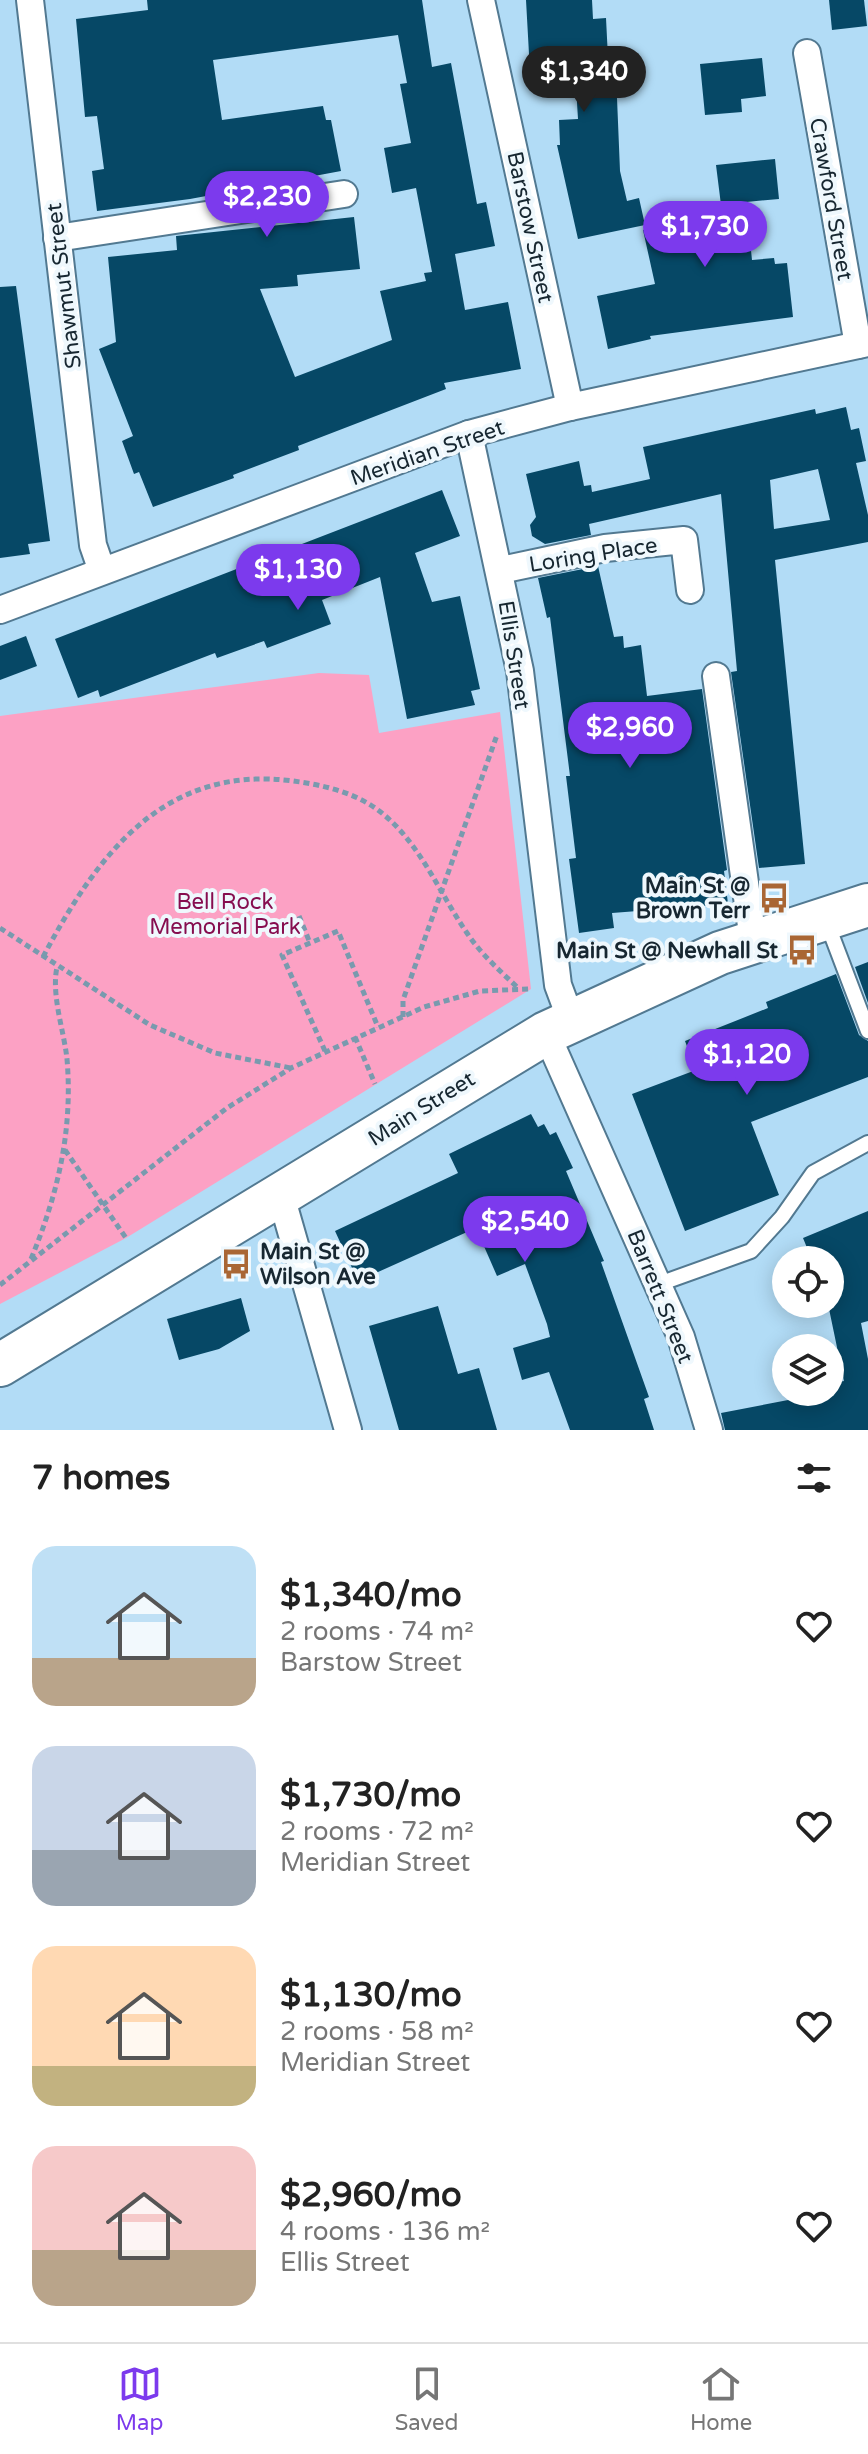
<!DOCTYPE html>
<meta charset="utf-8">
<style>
body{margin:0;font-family:"Varela Round",sans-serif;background:#f2f2f2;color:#222;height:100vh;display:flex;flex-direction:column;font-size:30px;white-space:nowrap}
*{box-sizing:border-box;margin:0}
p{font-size:26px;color:#767676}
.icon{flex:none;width:44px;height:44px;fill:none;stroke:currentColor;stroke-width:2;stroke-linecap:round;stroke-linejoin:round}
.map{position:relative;height:1430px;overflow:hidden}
.side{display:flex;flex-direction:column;background:#fff;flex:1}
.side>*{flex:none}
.controls{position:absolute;left:772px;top:1246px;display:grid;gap:16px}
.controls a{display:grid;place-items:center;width:72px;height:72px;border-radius:50%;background:#fff;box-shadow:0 4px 20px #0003;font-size:40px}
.price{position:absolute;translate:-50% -68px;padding:0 18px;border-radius:28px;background:#7c3aed;color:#fff;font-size:26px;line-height:52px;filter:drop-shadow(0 2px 4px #0008)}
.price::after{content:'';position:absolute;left:50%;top:48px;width:24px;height:18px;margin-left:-12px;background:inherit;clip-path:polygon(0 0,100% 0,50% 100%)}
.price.current{background:#222;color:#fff}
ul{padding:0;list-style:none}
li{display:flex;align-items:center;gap:24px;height:200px;padding:0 32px}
li span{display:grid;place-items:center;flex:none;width:224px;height:160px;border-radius:24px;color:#555}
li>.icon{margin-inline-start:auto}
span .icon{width:96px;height:96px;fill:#fffc;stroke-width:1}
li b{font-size:34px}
h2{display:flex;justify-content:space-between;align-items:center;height:96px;padding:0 32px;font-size:34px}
.tabs{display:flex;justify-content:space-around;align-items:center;height:112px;border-top:2px solid #e0e0e0;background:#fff;font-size:22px;color:#767676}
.tabs a{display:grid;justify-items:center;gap:4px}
.tabs .current{color:#7c3aed}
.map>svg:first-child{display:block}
.green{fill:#fca1c4}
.building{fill:#064866;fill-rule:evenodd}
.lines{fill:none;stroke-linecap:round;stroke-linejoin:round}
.lane-casing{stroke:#527991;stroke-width:18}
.street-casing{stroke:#527991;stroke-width:30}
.primary-casing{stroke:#527991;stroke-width:46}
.path{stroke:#799aae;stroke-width:5;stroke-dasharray:6 4;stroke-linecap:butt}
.lane{stroke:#fff;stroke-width:14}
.street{stroke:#fff;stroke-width:26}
.primary{stroke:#fff;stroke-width:42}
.labels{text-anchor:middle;stroke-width:8;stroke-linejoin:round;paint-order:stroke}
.street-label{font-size:22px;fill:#172731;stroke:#eff8fd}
.poi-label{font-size:22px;font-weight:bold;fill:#172731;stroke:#eff8fd;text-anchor:end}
.park-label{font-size:22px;fill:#860d4f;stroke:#eff8fd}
</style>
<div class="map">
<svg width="868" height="1430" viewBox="0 0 868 1430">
<rect width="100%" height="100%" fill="#b2dcf6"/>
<!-- green -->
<polygon class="green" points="319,673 369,675 379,733 500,712 531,989 126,1238 0,1304 0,716"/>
<!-- building -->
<g class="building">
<polygon points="147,0 422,0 432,67 451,63 477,204 486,202 495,246 455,254 465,310 508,302 521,369 444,383 446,389 298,446 299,450 233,475 234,478 153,507 139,472 134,474 122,441 133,436 99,349 116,342 108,257 177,250 176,236 354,217 360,269 297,275 298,286 260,289 295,377 392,340 380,291 426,281 424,273 432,272 416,188 392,193 384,148 411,143 400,84 407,83 398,35 213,60 222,120 323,106 326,120 331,120 341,171 190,199 97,211 92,171 104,169 97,116 85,117 76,19 148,10"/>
<polygon points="526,0 592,0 593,19 606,18 610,98 617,98 620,171 627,201 639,198 645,225 578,239 557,145 560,145 559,120 578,119 575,70 530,72"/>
<polygon points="829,0 864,0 867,26 832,30"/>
<polygon points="762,58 766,96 741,99 742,112 705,115 700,64"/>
<polygon points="775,159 779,199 746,202 752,260 774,258 775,264 787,263 793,317 650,336 651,339 608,349 597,296 655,284 643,230 722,213 716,165"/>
<polygon points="16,286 50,541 28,544 30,554 0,558 0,287"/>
<path d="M846,407L851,430L859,428L866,461L856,463L868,515V542L775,560L805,864L759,868L731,672L737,671L721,494L589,524L591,535L545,544L532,536L530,525L536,517L526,474L579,461L584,486L591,485L592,492L650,479L643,447L815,409L816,414ZM818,469L830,520L774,529L770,480Z"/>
<polygon points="442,490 460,536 415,553 432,602 460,596 480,689 471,691 475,705 407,719 380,577 322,600 331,624 267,648 264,641 217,658 215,653 100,697 98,690 78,698 55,639"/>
<polygon points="598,566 614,637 623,636 624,648 641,645 647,696 702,689 727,870 724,871 728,904 612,913 614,928 579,933 569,859 576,858 566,776 570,776 550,617 547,618 538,578"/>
<polygon points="26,636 37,666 0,680 0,646"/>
<polygon points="868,962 868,1003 855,967"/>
<polygon points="836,974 859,1035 868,1041 868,1077 751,1122 779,1195 685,1231 632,1094 696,1070 685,1041 768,1008 766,1002"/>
<polygon points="531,1114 538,1127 544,1124 550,1135 556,1132 573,1168 566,1171 604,1261 601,1262 649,1397 644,1399 654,1430 570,1430 549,1372 522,1380 513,1348 550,1337 547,1324 525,1264 497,1276 476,1228 358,1281 335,1231 458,1173 449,1154"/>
<polygon points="868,1211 868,1321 861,1323 868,1359 868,1430 725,1430 721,1413 830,1392 830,1384 844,1381 828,1304 830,1260 812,1260 803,1238"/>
<polygon points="241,1298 250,1331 219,1349 179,1360 167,1319"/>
<polygon points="438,1306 458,1374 479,1368 497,1430 399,1430 369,1326"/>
</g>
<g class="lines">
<!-- lane casing -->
<g class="lane-casing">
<g id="lane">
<polyline points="827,923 868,1031"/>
<polyline points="659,1284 751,1251 782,1217 813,1173 868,1143"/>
</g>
</g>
<!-- street casing -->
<g class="street-casing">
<g id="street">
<polyline points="30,0 93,545 102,571"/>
<polyline points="481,0 570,407"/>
<polyline points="807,53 858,345"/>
<polyline points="57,238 344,194"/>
<polyline points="469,434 520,671 558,985 571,1020"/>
<polyline points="501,570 605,548 684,540 690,590"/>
<polyline points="0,610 469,434 570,407 868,343"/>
<polyline points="716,676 753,940"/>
<polyline points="546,1033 681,1337 709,1430"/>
<polyline points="281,1196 348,1430"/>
</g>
</g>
<!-- primary casing -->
<g class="primary-casing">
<polyline id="primary" points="0,1365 546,1033 720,953 868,905"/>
</g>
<!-- path -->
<g class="path">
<polyline points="299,916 310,943"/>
<polyline points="0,928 150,1025 215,1053 291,1068"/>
<path d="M43,957C97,855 164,764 293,781C324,785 358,793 383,814C421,845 440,894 467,933C481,954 499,970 517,987"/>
<polyline points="403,1017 403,1000 497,735"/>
<polyline points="355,1037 375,1084"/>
<polyline points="325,1051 282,955 338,931 378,1027"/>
<polyline points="65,1150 126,1238"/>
<path d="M31,1259C58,1194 73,1130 67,1059C64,1031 51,995 57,967"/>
<polyline points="0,1285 227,1108 291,1068 424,1007 480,991 530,989"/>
</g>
<!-- lane -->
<use href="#lane" class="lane"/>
<!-- street -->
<use href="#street" class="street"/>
<!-- primary -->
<use href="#primary" class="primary"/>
</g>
<!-- icons -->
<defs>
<g id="bus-bare" transform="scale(2.4)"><path d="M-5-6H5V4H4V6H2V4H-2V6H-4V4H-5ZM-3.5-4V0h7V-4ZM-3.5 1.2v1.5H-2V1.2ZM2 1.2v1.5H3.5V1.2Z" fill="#a96634" stroke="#eff8fd" stroke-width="2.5" paint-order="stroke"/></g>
</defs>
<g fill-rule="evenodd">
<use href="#bus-bare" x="774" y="898"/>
<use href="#bus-bare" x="802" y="950"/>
<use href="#bus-bare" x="236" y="1264"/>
</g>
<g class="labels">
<!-- street labels -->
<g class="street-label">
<text transform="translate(832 199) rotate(80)" y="8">Crawford Street</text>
<text transform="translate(531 227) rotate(78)" y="8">Barstow Street</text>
<text transform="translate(63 286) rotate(-97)" y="8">Shawmut Street</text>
<text transform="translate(427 452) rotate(-19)" y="8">Meridian Street</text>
<text transform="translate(593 554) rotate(-9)" y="8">Loring Place</text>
<text transform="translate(515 655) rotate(81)" y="8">Ellis Street</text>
<text transform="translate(421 1108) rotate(-32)" y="8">Main Street</text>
<text transform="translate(661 1296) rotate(68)" y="8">Barrett Street</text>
</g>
<!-- poi labels -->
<g class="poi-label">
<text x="750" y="893">Main St @<tspan x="750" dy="25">Brown Terr</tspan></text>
<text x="778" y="958">Main St @ Newhall St</text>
<text x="260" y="1259" text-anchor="start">Main St @<tspan x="260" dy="25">Wilson Ave</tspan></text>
</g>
<!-- park labels -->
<g class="park-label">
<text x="225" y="909">Bell Rock<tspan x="225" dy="25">Memorial Park</tspan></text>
</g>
</g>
</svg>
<div class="controls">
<a><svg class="icon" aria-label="locate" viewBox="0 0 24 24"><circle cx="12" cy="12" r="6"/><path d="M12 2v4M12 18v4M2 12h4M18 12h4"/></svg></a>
<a><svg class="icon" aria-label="layers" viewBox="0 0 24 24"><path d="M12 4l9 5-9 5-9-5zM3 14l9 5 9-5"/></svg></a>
</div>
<b class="price current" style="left:584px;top:114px">$1,340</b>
<b class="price" style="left:267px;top:239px">$2,230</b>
<b class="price" style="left:705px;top:269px">$1,730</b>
<b class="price" style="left:298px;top:612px">$1,130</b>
<b class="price" style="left:630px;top:770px">$2,960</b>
<b class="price" style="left:747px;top:1097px">$1,120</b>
<b class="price" style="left:525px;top:1264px">$2,540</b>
</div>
<section class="side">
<h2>7 homes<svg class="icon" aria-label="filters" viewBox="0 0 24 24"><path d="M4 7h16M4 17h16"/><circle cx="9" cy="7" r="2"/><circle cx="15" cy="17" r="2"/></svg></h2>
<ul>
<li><span style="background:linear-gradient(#bfe0f5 70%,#b9a48a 0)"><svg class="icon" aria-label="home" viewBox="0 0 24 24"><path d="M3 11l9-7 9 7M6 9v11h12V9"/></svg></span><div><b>$1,340/mo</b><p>2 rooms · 74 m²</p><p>Barstow Street</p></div><svg class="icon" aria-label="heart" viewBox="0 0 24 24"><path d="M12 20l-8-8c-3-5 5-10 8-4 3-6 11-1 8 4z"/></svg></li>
<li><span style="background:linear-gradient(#c9d6e8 65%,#9aa5b1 0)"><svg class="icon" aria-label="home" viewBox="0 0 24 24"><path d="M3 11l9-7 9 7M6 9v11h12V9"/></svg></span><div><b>$1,730/mo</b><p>2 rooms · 72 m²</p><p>Meridian Street</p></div><svg class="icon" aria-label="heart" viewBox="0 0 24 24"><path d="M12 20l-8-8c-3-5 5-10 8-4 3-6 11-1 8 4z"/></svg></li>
<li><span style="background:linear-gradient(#ffd9b3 75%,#c2b280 0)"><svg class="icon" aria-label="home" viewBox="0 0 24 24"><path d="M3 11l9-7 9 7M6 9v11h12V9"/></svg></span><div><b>$1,130/mo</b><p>2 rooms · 58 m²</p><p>Meridian Street</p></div><svg class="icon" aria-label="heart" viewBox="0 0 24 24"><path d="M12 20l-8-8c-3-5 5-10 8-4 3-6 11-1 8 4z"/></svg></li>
<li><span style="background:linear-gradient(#f6c9c9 65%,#b9a48a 0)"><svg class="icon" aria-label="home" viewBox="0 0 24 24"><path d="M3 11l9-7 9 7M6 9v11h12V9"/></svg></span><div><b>$2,960/mo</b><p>4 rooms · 136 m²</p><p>Ellis Street</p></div><svg class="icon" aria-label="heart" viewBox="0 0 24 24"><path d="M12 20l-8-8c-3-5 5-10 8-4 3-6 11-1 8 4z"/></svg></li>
</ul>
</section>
<nav class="tabs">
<a class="current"><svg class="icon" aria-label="map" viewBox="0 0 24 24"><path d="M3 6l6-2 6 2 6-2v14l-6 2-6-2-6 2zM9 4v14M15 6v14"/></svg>Map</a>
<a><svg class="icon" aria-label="saved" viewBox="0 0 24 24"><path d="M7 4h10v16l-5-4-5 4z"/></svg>Saved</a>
<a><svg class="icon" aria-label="home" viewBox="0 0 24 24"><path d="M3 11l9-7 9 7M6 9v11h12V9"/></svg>Home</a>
</nav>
